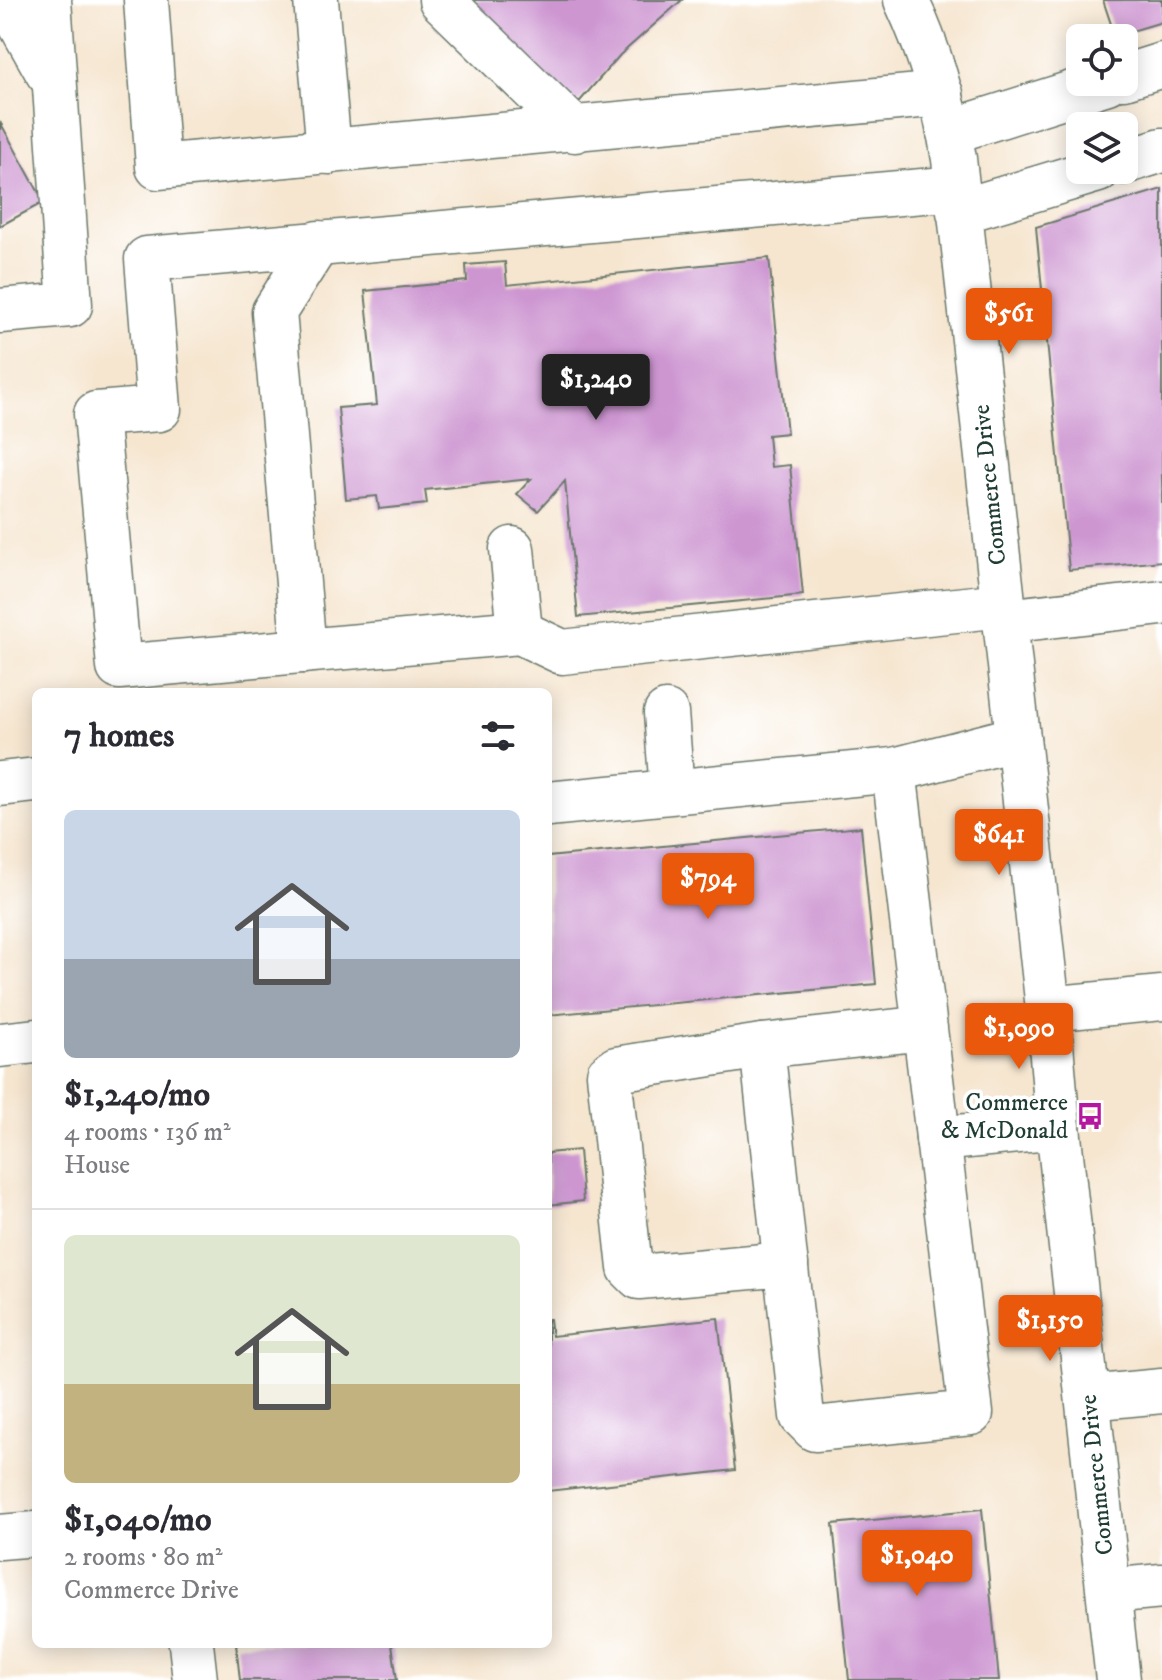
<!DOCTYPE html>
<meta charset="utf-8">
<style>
body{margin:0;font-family:"IM FELL DW Pica",serif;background:#f7f7f7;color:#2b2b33;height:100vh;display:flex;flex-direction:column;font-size:30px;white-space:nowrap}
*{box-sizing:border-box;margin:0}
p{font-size:26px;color:#7c7c81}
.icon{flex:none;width:44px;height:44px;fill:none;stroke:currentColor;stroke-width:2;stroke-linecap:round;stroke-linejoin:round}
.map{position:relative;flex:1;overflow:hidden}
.panel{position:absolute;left:32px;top:688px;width:520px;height:960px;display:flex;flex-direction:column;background:#fff;border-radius:12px;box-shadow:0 4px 20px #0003}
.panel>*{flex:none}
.fabs{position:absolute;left:1066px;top:24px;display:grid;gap:16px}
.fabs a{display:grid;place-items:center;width:72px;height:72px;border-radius:12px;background:#fff;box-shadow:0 4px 20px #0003;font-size:40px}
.price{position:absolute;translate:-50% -68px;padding:0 18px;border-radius:8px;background:#ea580c;color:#fff;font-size:26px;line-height:52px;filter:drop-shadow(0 2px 4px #0008)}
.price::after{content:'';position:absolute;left:50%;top:48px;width:24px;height:18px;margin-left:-12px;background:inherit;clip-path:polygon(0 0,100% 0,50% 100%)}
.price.active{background:#222;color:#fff}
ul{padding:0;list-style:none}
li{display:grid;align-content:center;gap:16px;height:424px;padding:0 32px}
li+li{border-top:2px solid #e1e1e2}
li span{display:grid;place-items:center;height:248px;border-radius:12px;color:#555}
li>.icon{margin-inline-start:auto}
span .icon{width:144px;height:144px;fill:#fffc;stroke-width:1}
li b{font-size:34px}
h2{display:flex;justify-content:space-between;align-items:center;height:96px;padding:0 32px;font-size:34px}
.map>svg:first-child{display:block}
.building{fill:#cd96d1}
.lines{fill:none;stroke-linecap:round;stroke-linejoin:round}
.minor-casing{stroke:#6a786b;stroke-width:47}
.minor{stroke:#fff;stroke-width:44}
.labels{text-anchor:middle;stroke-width:7;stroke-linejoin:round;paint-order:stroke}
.street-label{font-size:24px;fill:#1f3d34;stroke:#fff}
.poi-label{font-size:24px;fill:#1f3d34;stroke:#fff;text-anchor:end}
</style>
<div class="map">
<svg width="1162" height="1680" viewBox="0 0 1162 1680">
<rect width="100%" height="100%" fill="#fff"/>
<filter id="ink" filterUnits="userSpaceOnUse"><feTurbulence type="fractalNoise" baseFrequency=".0125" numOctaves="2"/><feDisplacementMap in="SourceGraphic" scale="16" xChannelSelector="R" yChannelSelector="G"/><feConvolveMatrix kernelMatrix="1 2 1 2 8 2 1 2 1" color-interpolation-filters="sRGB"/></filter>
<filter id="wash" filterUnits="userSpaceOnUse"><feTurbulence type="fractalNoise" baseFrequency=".006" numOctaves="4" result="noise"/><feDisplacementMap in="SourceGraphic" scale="32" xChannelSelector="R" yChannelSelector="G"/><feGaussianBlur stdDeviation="1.8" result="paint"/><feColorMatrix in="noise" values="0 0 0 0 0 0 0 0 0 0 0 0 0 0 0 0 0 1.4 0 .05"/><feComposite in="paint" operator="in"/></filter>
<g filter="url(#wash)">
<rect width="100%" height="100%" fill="#f6e6d0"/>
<g id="blocks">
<!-- building -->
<g class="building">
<polygon points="464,0 682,0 620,55 574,108"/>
<polygon points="1103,0 1162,0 1162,22 1115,36"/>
<polygon points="0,122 44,202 0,226"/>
<polygon points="1162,189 1162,561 1069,570 1036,227"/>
<polygon points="769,258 787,433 768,435 771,467 790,465 803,595 578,617 565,481 538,511 517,494 531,479 425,490 427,504 379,509 377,496 346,499 338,408 377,405 365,291 467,281 466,265 505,262 507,285"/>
<polygon points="861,827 876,984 548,1015 548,857"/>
<polygon points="579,1150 583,1201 548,1205 548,1153"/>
<polygon points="718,1318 735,1470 548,1491 548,1319 550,1319 552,1336"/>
<polygon points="982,1509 999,1680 849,1680 833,1524"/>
<polygon points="236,1644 392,1644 397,1680 240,1680"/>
</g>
</g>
</g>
<g filter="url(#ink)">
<use href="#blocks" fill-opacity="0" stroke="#6a786b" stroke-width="2"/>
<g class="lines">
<!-- minor casing -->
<g class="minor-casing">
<g id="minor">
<polyline points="7,0 48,73"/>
<polyline points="146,0 158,167 941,94"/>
<polyline points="316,0 329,152"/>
<polyline points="441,0 575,130"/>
<path d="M906,0C930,51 945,103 954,159L1048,1009L1058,1127L1118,1680"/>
<polyline points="1124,77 1162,65"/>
<polyline points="949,132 1107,82"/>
<polyline points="1124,162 1162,150"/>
<polyline points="957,188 147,259 159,409 96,414 119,667 520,632 562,652 1003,605"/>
<polyline points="959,212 1098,170"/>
<polyline points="0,311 70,305 49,0"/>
<polyline points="512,549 520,632"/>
<polyline points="1005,621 1162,603"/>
<polyline points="304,651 274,312 318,243"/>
<polyline points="666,713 672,791"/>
<polyline points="894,770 971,1413 815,1429 802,1416 762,1046 925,1028"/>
<polyline points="0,784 36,780"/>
<polyline points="548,804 894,770 1018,738"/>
<polyline points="1048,1009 1162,998"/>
<polyline points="0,1045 36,1041"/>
<polyline points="762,1046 616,1069 609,1074 630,1268 639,1277 786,1264"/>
<polyline points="938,1139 1058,1127"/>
<polyline points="1088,1398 1162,1391"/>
<polyline points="0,1537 36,1534"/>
<polyline points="1109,1591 1162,1586"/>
<polyline points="191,1644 195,1680"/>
</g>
</g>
<!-- minor -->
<use href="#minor" class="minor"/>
</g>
</g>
<!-- icons -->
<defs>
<g id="bus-bare" transform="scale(2.16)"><path d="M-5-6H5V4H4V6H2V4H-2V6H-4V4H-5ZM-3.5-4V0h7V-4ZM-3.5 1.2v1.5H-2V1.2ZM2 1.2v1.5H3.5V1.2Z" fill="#b5179e" stroke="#fff" stroke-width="2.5" paint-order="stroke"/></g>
</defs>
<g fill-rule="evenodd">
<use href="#bus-bare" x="1090" y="1116"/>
</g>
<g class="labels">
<!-- street labels -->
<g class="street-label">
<text transform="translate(989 485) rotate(-96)" y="8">Commerce Drive</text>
<text transform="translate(1096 1475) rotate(-96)" y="8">Commerce Drive</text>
</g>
<!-- poi labels -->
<g class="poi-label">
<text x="1068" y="1110">Commerce<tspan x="1068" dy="28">&amp; McDonald</tspan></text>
</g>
</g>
</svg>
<div class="fabs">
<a><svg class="icon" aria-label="locate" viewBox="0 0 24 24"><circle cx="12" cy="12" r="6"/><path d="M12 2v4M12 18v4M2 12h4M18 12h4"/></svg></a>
<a><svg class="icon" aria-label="layers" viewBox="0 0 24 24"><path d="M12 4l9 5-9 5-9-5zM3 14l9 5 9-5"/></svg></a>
</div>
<b class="price" style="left:1009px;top:356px">$561</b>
<b class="price active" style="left:596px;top:422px">$1,240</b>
<b class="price" style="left:999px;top:877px">$641</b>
<b class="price" style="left:708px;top:921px">$794</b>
<b class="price" style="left:1019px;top:1071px">$1,090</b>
<b class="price" style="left:1050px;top:1363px">$1,150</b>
<b class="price" style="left:917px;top:1598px">$1,040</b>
<section class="panel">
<h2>7 homes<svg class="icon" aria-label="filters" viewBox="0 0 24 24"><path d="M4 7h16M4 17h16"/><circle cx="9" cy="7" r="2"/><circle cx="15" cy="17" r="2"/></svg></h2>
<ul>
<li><span style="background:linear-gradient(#c9d6e8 60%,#9aa5b1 0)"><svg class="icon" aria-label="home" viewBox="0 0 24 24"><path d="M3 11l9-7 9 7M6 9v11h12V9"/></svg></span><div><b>$1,240/mo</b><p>4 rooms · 136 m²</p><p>House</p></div></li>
<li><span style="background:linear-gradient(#dfe7d0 60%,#c2b280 0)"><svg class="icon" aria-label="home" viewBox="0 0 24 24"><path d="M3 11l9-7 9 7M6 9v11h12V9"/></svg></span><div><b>$1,040/mo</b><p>2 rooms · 80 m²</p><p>Commerce Drive</p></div></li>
</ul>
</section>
</div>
